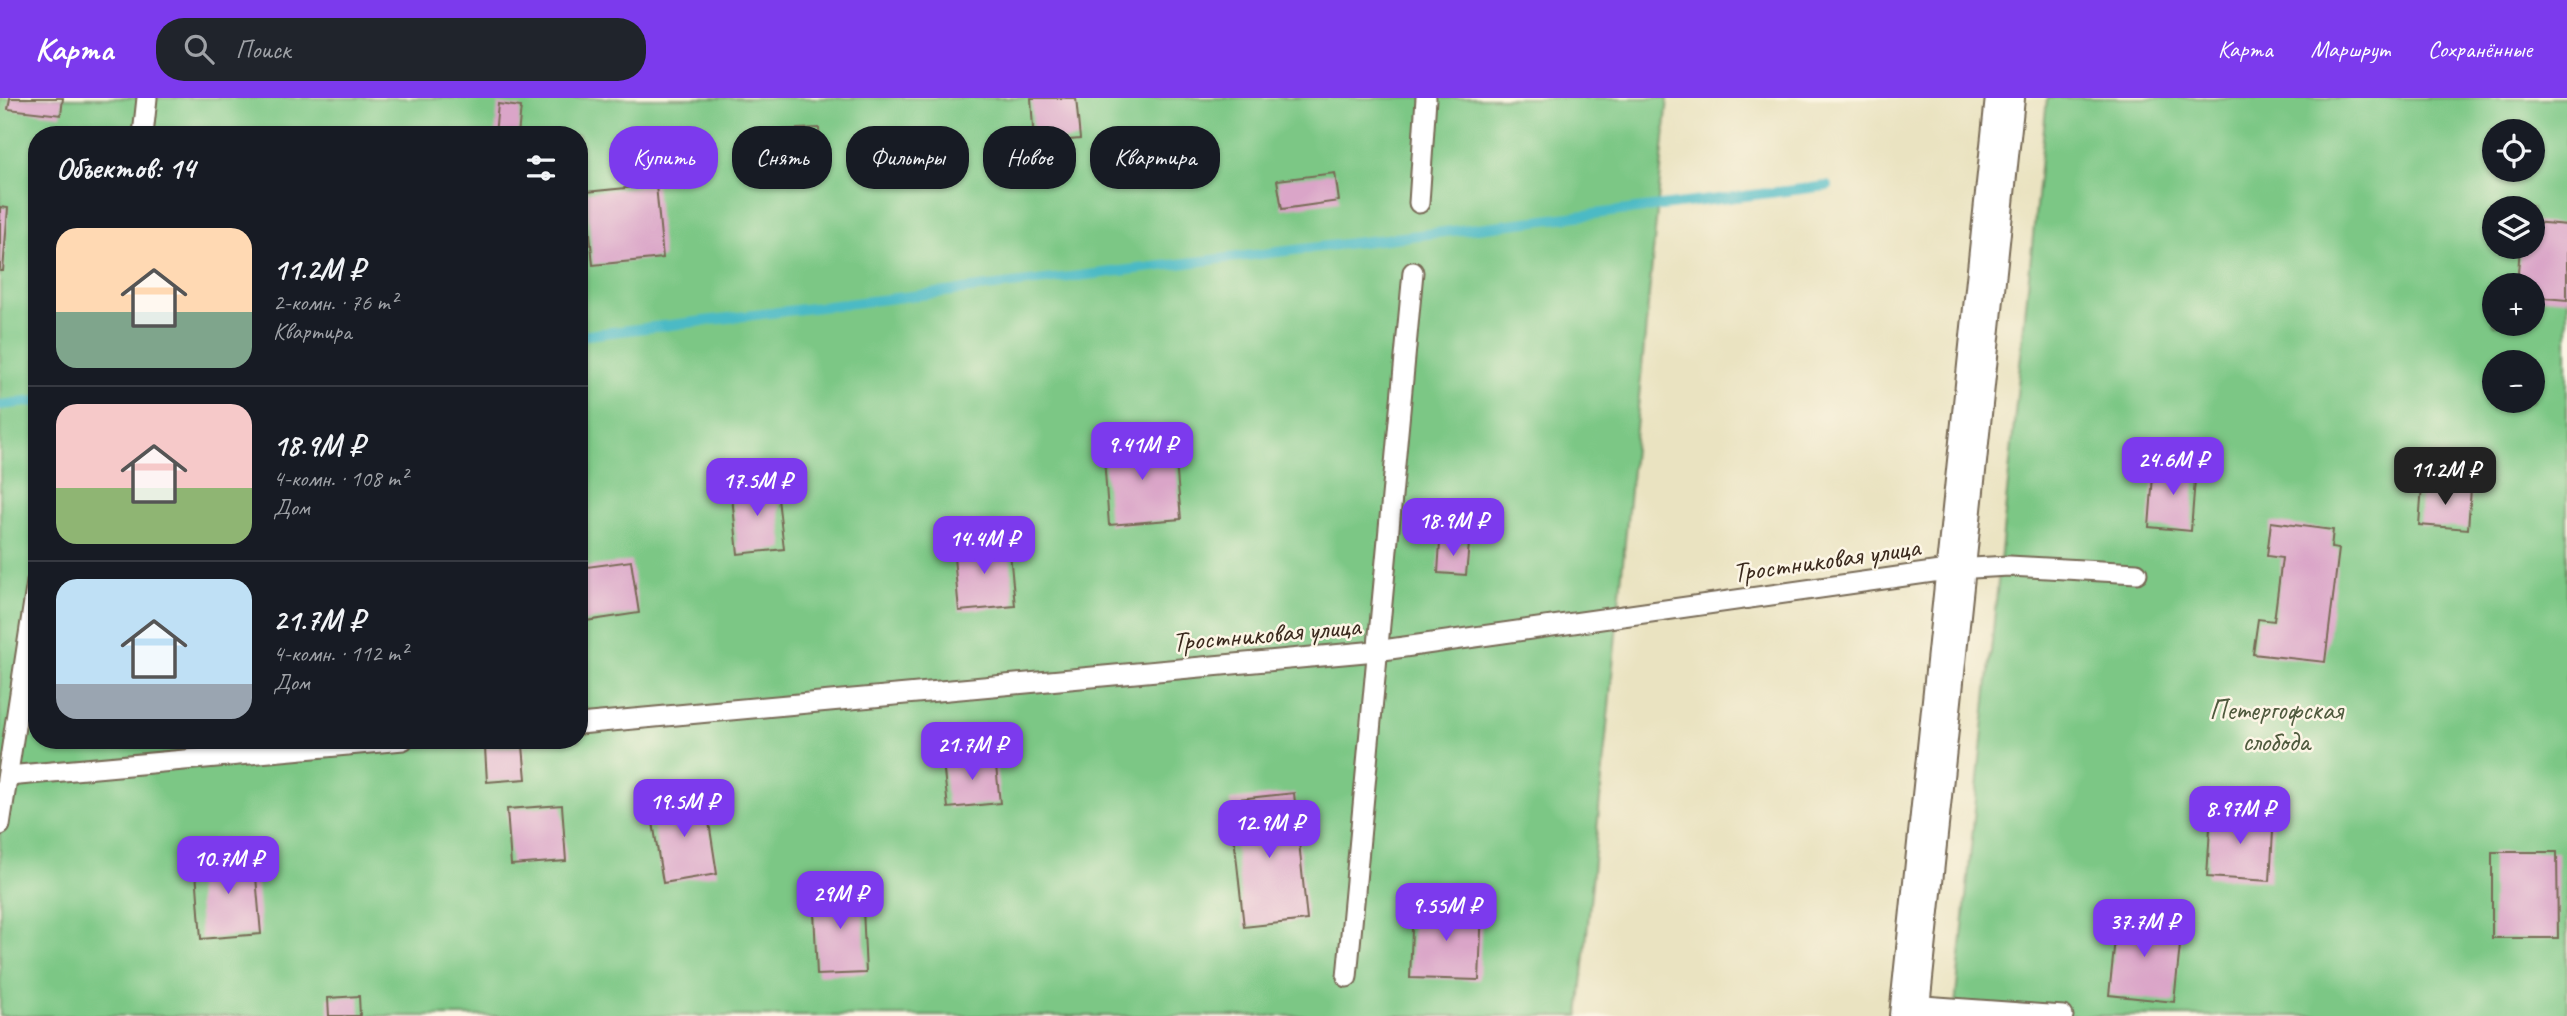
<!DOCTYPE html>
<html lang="ru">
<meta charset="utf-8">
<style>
body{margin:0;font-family:Caveat,sans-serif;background:#20242c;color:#f1f3f6;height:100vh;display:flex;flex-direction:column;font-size:26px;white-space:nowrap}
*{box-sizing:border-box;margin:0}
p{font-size:23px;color:#9ea1a6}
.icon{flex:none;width:38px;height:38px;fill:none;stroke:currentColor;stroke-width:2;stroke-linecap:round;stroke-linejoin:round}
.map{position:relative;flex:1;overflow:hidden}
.drawer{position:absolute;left:28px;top:28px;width:560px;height:623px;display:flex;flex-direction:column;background:#171b24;border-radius:28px;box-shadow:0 2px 5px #0004}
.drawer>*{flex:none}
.top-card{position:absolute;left:609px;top:28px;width:665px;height:63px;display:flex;gap:14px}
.tools{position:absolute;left:2482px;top:21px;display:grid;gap:14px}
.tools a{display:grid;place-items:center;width:63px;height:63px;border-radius:50%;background:#171b24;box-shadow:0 2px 5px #0004;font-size:35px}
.price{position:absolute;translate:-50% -60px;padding:0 16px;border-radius:14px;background:#7c3aed;color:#fff;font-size:23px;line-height:46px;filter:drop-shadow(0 2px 4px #0008)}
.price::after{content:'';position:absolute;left:50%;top:42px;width:21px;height:16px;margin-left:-10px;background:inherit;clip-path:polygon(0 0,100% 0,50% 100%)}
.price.current{background:#222;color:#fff}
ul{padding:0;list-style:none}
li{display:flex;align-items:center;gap:21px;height:175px;padding:0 28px}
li+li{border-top:2px solid #363941}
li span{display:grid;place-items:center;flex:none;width:196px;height:140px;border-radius:21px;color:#555}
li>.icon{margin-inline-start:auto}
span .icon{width:84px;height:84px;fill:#fffc;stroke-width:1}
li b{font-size:30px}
h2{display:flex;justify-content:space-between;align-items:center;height:84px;padding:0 28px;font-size:30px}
.tag{padding:0 24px;border-radius:28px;background:#171b24;box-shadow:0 2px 5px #0004;font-size:24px;line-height:63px}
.tag.current{background:#7c3aed;color:#fff}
header{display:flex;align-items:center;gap:42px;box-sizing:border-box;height:98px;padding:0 35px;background:#7c3aed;color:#fff}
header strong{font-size:33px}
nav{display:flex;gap:38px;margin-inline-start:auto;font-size:24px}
.search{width:490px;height:63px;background:#20242c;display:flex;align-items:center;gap:18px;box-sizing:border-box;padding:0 24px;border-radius:28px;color:#9ea1a6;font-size:26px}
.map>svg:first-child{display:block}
.green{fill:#7cc785;stroke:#5c7852;stroke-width:2;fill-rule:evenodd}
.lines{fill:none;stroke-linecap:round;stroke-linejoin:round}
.stream{stroke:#4cbac5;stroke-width:10}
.building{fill:#daa5c8}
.service-casing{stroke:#786b57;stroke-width:23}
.tertiary-casing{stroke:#786b57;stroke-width:42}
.service{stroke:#fff;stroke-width:19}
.tertiary{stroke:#fff;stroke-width:38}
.labels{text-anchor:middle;stroke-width:5;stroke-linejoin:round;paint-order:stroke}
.street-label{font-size:28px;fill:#3b2a1e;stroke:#fcf5e5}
.park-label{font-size:28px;fill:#4e593d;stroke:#fcf5e5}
</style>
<header>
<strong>Карта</strong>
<div class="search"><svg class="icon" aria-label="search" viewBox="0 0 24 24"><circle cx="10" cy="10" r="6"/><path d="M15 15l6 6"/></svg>Поиск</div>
<nav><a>Карта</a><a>Маршрут</a><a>Сохранённые</a></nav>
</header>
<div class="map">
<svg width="2567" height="918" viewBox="0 0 2567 918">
<rect width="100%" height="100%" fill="#fcf5e5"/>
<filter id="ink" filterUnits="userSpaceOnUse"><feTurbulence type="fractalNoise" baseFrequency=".0143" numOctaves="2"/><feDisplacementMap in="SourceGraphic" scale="14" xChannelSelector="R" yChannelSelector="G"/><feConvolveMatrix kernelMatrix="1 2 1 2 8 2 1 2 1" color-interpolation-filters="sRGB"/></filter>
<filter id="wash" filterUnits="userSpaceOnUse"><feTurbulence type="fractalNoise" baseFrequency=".00686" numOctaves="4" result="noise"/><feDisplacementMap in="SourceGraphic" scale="28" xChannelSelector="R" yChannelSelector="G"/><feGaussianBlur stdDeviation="1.57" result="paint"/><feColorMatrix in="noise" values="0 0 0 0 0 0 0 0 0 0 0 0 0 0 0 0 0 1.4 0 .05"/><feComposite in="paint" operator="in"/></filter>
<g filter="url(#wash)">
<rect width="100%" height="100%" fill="#eae3c1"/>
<!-- green -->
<g class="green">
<path d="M0,0H1668L1579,918H0ZM37,37H579V642H37Z"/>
<path d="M2047,0H2567V918H1954ZM2494,33H2532V72H2494ZM2494,110H2532V149H2494ZM2494,187H2532V226H2494ZM2494,264H2532V303H2494Z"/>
</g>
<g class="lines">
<!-- stream -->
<g class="stream">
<polyline points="579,238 1827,88"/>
<polyline points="0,307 37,303"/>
</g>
</g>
<g id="blocks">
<!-- building -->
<g class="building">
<polygon points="10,0 63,0 61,17 8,11"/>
<polygon points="1031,0 1076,0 1080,41 1034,45"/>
<polygon points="498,6 521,9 518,37 495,37"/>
<polygon points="819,30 821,79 757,82 755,33"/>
<polygon points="1335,75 1339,103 1282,111 1277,82"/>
<polygon points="656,87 663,160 593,167 586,94"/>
<polygon points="0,109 8,110 3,173 0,173"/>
<polygon points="2532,124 2567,127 2567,202 2532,199 2532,187 2517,187 2520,149 2532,149"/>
<polygon points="1174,341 1181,421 1109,427 1103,347"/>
<polygon points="2154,365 2196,368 2191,433 2149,429"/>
<polygon points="776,384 784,451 738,456 731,389"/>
<polygon points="2422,387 2471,391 2468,431 2419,427"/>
<polygon points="2271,424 2333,432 2331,450 2339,451 2325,564 2253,556 2258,521 2274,523 2282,460 2267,458"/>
<polygon points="1009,444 1015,508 959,513 953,449"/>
<polygon points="1440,444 1469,446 1466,477 1438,475"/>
<polygon points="631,463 639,515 579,524 579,470"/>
<polygon points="523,648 526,681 487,684 485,650"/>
<polygon points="995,659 1000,705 948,710 943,664"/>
<polygon points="1294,695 1307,822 1244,829 1230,702"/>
<polygon points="705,698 717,776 663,785 650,706"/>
<polygon points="562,707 566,763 511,767 507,711"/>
<polygon points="2211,713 2274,717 2270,783 2207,779"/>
<polygon points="2492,754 2557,754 2558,840 2492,840"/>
<polygon points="254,756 261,836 201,841 195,760"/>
<polygon points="862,789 866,875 817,877 813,792"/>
<polygon points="1413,807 1482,810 1479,882 1410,880"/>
<polygon points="2118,813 2160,818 2158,835 2181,838 2174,904 2109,897"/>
<polygon points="359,898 360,918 329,918 328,900"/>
</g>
</g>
</g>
<g filter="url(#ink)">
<use href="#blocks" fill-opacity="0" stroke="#786b57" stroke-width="2"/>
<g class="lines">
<!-- service casing -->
<g class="service-casing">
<g id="service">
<polyline points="143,37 147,0"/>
<polyline points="1419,105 1426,0"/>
<polyline points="579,626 1376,553 1954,471 2009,468 2137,475"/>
<polyline points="8,678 403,642"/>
<polyline points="0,727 37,484"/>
<polyline points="1347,879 1413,174"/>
<polyline points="1910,907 2063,918"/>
</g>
</g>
<!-- tertiary casing -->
<g class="tertiary-casing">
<polyline id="tertiary" points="1909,918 2005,0"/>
</g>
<!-- service -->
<use href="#service" class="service"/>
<!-- tertiary -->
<use href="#tertiary" class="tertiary"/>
</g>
</g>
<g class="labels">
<!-- street labels -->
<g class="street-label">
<text transform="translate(1826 461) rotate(-8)" y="10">Тростниковая улица</text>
<text transform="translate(1266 535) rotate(-5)" y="10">Тростниковая улица</text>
</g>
<!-- park labels -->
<g class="park-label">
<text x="2276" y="621">Петергофская<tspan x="2276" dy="32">слобода</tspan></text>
</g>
</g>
</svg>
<div class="tools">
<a><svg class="icon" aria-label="locate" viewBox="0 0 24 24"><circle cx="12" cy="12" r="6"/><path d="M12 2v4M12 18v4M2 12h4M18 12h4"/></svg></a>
<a><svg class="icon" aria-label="layers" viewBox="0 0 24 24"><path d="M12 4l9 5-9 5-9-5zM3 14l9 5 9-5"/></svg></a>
<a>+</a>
<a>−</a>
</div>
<b class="price" style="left:1142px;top:384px">9.41M ₽</b>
<b class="price" style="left:2173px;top:399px">24.6M ₽</b>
<b class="price current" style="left:2445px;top:409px">11.2M ₽</b>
<b class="price" style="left:757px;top:420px">17.5M ₽</b>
<b class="price" style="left:1453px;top:460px">18.9M ₽</b>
<b class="price" style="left:984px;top:478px">14.4M ₽</b>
<b class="price" style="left:972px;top:684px">21.7M ₽</b>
<b class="price" style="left:684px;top:741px">19.5M ₽</b>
<b class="price" style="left:2240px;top:748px">8.97M ₽</b>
<b class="price" style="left:1269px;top:762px">12.9M ₽</b>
<b class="price" style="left:228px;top:798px">10.7M ₽</b>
<b class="price" style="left:840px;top:833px">29M ₽</b>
<b class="price" style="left:1446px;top:845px">9.55M ₽</b>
<b class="price" style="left:2144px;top:861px">37.7M ₽</b>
<div class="top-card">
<a class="tag current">Купить</a>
<a class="tag">Снять</a>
<a class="tag">Фильтры</a>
<a class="tag">Новое</a>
<a class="tag">Квартира</a>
</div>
<section class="drawer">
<h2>Объектов: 14<svg class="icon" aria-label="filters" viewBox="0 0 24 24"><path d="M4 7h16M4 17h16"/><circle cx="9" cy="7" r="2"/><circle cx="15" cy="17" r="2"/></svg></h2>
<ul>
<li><span style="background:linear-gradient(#ffd9b3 60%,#7fa58c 0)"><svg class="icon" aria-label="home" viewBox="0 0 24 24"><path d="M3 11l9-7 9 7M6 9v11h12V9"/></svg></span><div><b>11.2M ₽</b><p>2-комн. · 76 m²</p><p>Квартира</p></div></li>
<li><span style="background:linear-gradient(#f6c9c9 60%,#8fb573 0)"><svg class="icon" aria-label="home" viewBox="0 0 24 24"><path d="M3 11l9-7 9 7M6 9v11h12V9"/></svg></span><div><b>18.9M ₽</b><p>4-комн. · 108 m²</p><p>Дом</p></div></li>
<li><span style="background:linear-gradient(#bfe0f5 75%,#9aa5b1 0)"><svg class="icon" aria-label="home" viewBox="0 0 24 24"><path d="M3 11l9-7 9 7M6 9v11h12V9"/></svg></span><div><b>21.7M ₽</b><p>4-комн. · 112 m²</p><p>Дом</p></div></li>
</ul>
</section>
</div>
